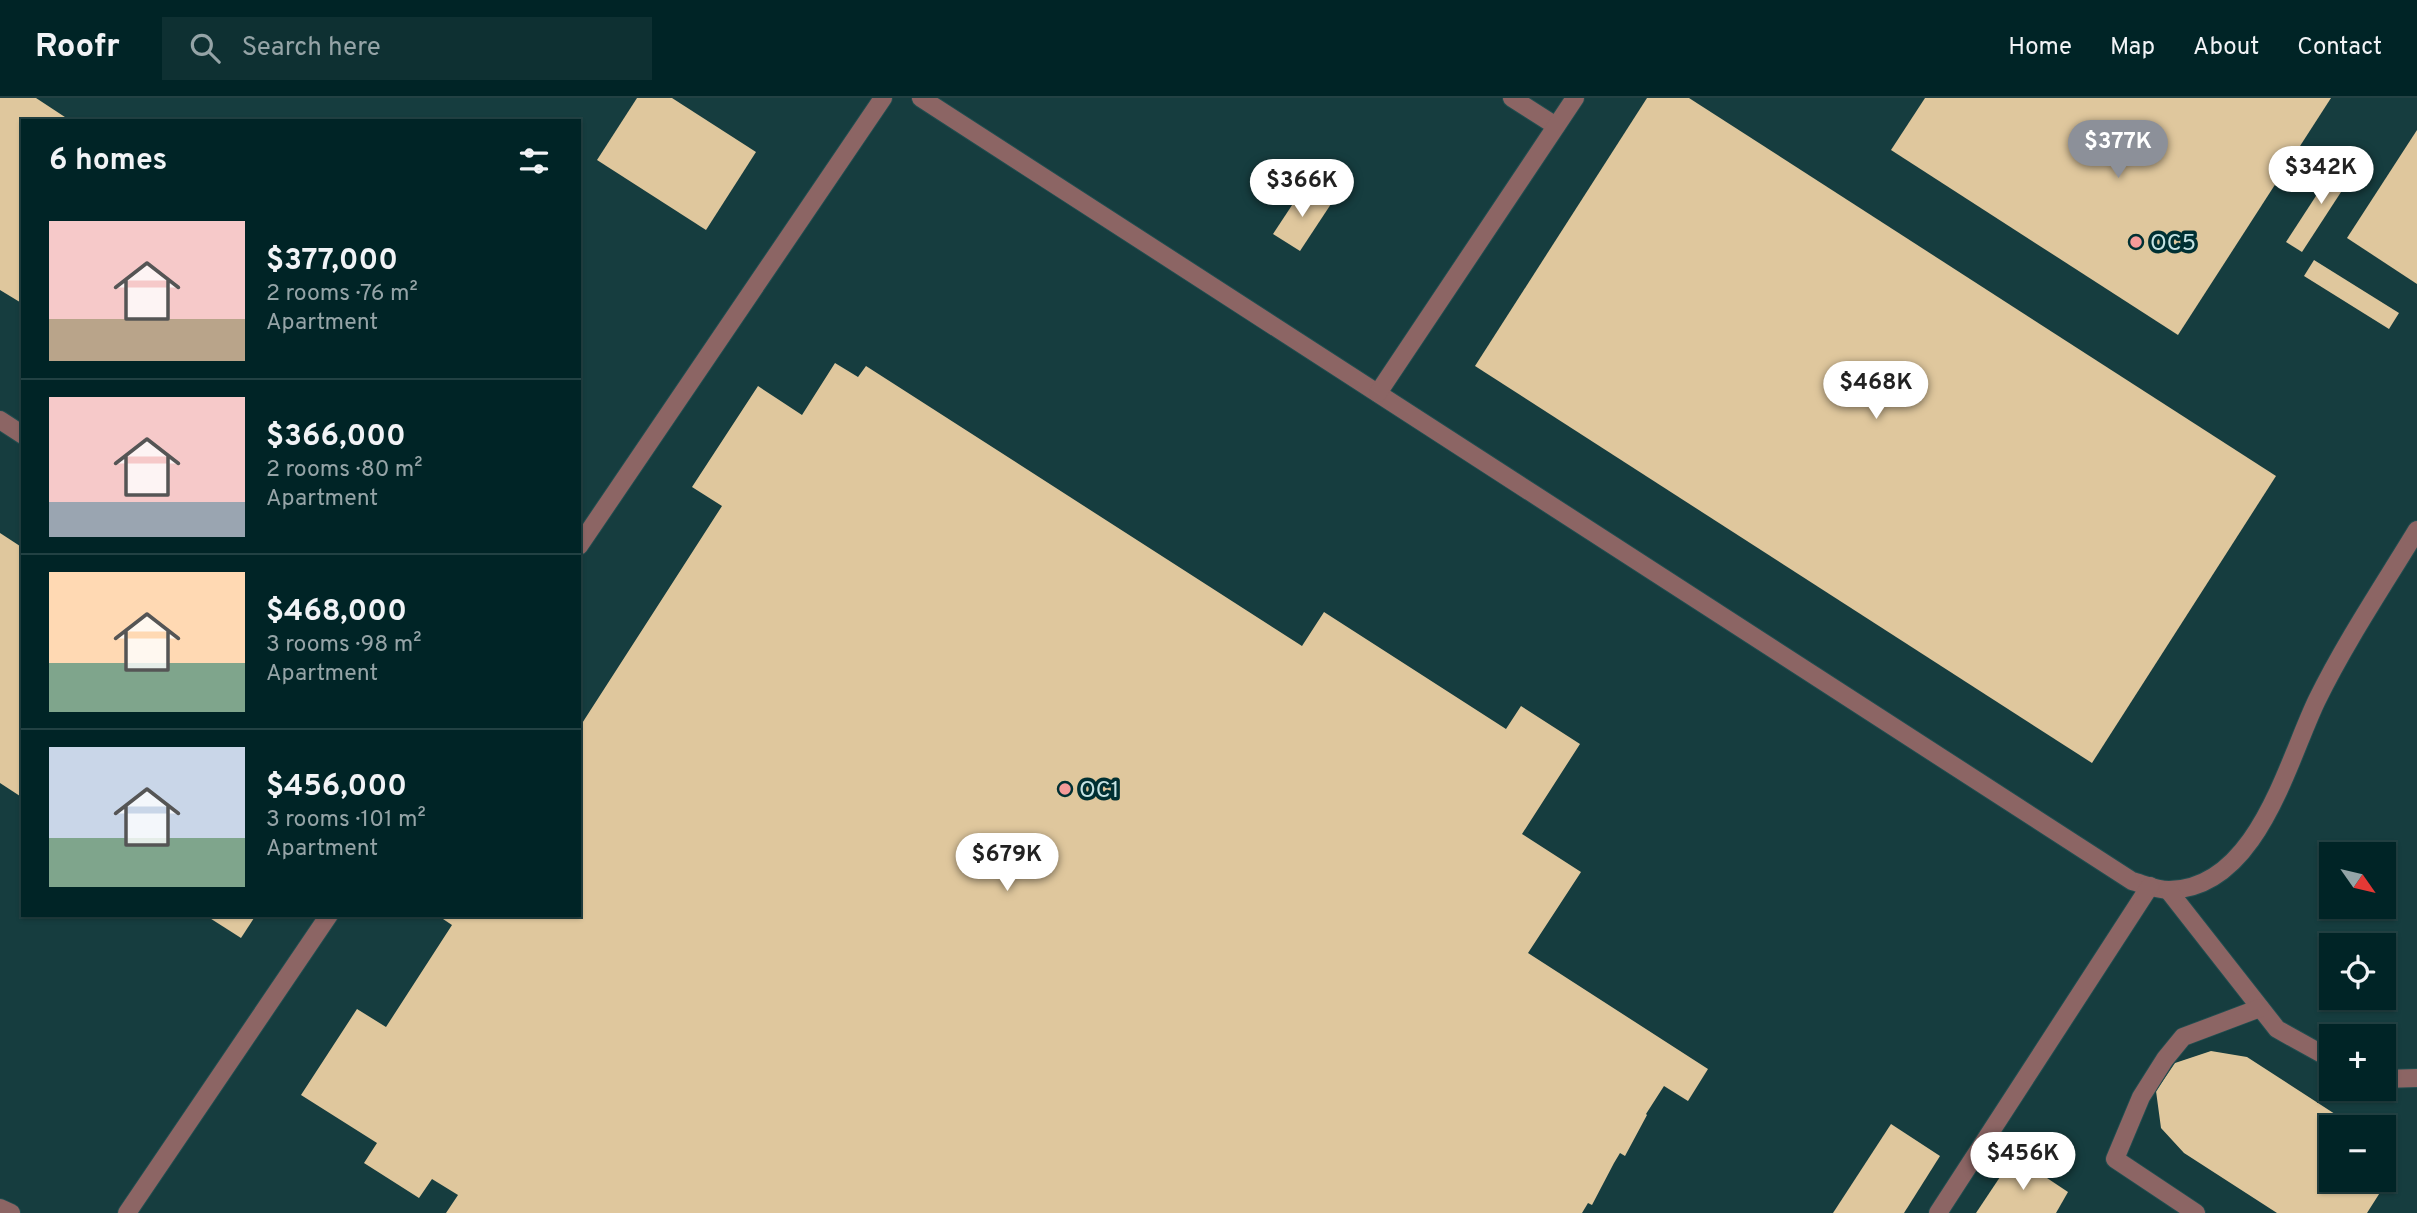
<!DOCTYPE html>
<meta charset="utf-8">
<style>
body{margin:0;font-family:Overpass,sans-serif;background:#0e3032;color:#f1f3f6;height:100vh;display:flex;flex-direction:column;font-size:26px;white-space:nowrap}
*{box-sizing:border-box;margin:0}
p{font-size:23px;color:#95a4a7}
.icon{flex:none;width:38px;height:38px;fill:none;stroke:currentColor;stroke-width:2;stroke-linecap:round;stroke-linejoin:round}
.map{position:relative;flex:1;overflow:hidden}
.sheet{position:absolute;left:21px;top:21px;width:560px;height:798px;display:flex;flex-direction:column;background:#002426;border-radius:0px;box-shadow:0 2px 5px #0004,0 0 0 2px #224143}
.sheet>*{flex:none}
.needle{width:46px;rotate:124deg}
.controls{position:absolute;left:2319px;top:744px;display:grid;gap:14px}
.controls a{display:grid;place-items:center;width:77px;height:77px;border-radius:0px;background:#002426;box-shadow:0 2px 5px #0004,0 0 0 2px #224143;font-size:35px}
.price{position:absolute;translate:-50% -60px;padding:0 16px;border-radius:24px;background:#fff;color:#222;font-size:23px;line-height:46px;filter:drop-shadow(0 2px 4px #0008)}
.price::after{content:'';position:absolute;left:50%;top:42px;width:21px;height:16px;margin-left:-10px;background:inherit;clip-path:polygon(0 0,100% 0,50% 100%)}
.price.active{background:#8c9099;color:#fff}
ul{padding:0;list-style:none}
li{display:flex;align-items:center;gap:21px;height:175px;padding:0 28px}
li+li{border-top:2px solid #224143}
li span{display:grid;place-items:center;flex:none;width:196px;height:140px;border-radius:0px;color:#555}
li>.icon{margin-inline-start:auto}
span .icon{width:84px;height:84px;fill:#fffc;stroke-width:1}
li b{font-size:30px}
h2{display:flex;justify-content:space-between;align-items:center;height:84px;padding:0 28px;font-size:30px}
header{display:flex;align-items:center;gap:42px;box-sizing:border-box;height:98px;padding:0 35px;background:#002426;border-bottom:2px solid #224143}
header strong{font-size:33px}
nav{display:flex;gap:38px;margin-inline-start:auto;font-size:24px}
.search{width:490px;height:63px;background:#0e3032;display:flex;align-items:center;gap:18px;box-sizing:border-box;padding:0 24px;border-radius:0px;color:#95a4a7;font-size:26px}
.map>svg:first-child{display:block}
.built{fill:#163d3f;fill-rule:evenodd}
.building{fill:#dfc79d}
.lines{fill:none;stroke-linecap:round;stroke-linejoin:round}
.minor-casing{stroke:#204d4f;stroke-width:20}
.minor{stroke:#8c6564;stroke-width:18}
.poi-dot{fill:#f59b99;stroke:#003033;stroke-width:2.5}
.labels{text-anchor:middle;stroke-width:7;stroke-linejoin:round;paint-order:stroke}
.poi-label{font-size:23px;fill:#c7e4e5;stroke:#003033;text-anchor:start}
</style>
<header>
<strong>Roofr</strong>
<div class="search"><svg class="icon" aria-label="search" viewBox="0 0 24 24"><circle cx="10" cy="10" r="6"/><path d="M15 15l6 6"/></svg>Search here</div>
<nav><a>Home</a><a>Map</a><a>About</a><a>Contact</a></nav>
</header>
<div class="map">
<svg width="2417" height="1115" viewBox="0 0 2417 1115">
<rect width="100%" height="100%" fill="#003033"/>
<!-- built -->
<path class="built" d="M0,0H2417V1115H0ZM23,23H579V817H23ZM2331,756H2384V808H2331ZM2331,847H2384V900H2331ZM2331,938H2384V990H2331ZM2331,1029H2384V1082H2331Z"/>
<!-- building -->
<g class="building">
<polygon points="0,0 36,0 71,23 23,23 23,206 0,192"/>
<polygon points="637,0 672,0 756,54 706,132 597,62"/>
<polygon points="1647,0 1689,0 2276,378 2092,665 1475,268"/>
<polygon points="1925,0 2331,0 2178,237 1891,52"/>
<polygon points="2417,32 2417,186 2347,140"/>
<polygon points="2340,61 2356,71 2302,154 2286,144"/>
<polygon points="1304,89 1331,106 1300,153 1273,136"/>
<polygon points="2314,162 2399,215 2389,231 2304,178"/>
<polygon points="835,265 858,279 866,268 1302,548 1324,514 1506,631 1521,608 1580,646 1522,736 1581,774 1528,855 1708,971 1688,1003 1664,988 1646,1016 1647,1017 1625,1058 1620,1055 1614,1065 1592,1107 1588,1105 1582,1115 446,1115 458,1097 432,1081 419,1100 364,1065 377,1045 301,997 357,911 386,929 452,827 437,817 579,817 579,630 722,408 692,389 758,288 802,317"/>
<polygon points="0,435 23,450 23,700 0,685"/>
<polygon points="205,817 256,817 241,840"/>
<polygon points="2211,953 2247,959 2355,1029 2331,1029 2331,1082 2381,1082 2381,1093 2367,1115 2277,1115 2184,1055 2161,1030 2156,993 2175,965"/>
<polygon points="1891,1026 1940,1058 1904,1115 1833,1115"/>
<polygon points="2014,1058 2068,1094 2056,1115 1976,1115"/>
</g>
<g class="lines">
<!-- minor casing -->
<g class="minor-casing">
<g id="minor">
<path d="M921,0L2132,783C2143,786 2157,792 2169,792C2257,791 2287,664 2317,602C2346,543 2383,488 2417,432"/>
<polyline points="1512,0 1556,28"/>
<polyline points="1378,295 1575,0"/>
<polyline points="0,322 23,337"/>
<polyline points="579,448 883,0"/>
<polyline points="2168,792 2277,931 2331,961"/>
<polyline points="2384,981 2417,980"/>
<polyline points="0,1110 11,1115"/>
<polyline points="127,1115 329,817"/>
<polyline points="1938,1115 2150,788"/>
<polyline points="2196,1115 2115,1061 2141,999 2165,961 2183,939 2260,910"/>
</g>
</g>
<!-- minor -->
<use href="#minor" class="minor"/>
</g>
<!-- markers -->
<g class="poi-dot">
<circle cx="2136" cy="144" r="7"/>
<circle cx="1065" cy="691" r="7"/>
</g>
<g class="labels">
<!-- poi labels -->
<g class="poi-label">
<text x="2150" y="152">OC5</text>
<text x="1079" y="699">OC1</text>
</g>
</g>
</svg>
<div class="controls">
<a><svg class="needle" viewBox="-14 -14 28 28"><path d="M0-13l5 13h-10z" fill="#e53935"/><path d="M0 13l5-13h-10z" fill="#95a4a7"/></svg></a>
<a><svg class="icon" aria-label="locate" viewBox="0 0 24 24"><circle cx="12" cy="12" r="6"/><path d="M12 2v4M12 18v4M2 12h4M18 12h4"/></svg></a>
<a>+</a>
<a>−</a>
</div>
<b class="price active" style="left:2118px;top:82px">$377K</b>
<b class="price" style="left:2321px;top:108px">$342K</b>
<b class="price" style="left:1302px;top:121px">$366K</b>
<b class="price" style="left:1876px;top:323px">$468K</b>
<b class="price" style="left:1007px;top:795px">$679K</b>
<b class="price" style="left:2023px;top:1094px">$456K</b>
<section class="sheet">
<h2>6 homes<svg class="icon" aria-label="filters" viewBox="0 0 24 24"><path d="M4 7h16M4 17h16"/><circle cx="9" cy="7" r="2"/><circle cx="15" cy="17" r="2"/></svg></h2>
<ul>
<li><span style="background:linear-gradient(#f6c9c9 70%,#b9a48a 0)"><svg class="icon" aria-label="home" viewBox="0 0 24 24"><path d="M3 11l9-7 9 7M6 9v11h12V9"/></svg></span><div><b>$377,000</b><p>2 rooms · 76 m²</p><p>Apartment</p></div></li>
<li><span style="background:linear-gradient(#f6c9c9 75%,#9aa5b1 0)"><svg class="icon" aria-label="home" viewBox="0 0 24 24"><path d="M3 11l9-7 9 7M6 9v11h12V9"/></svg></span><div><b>$366,000</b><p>2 rooms · 80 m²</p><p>Apartment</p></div></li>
<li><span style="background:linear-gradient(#ffd9b3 65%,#7fa58c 0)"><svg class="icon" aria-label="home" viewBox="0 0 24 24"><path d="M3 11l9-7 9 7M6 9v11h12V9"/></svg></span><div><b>$468,000</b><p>3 rooms · 98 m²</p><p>Apartment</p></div></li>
<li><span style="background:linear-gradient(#c9d6e8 65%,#7fa58c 0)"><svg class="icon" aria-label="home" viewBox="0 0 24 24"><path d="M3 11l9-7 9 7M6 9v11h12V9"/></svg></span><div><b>$456,000</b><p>3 rooms · 101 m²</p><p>Apartment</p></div></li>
</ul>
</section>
</div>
